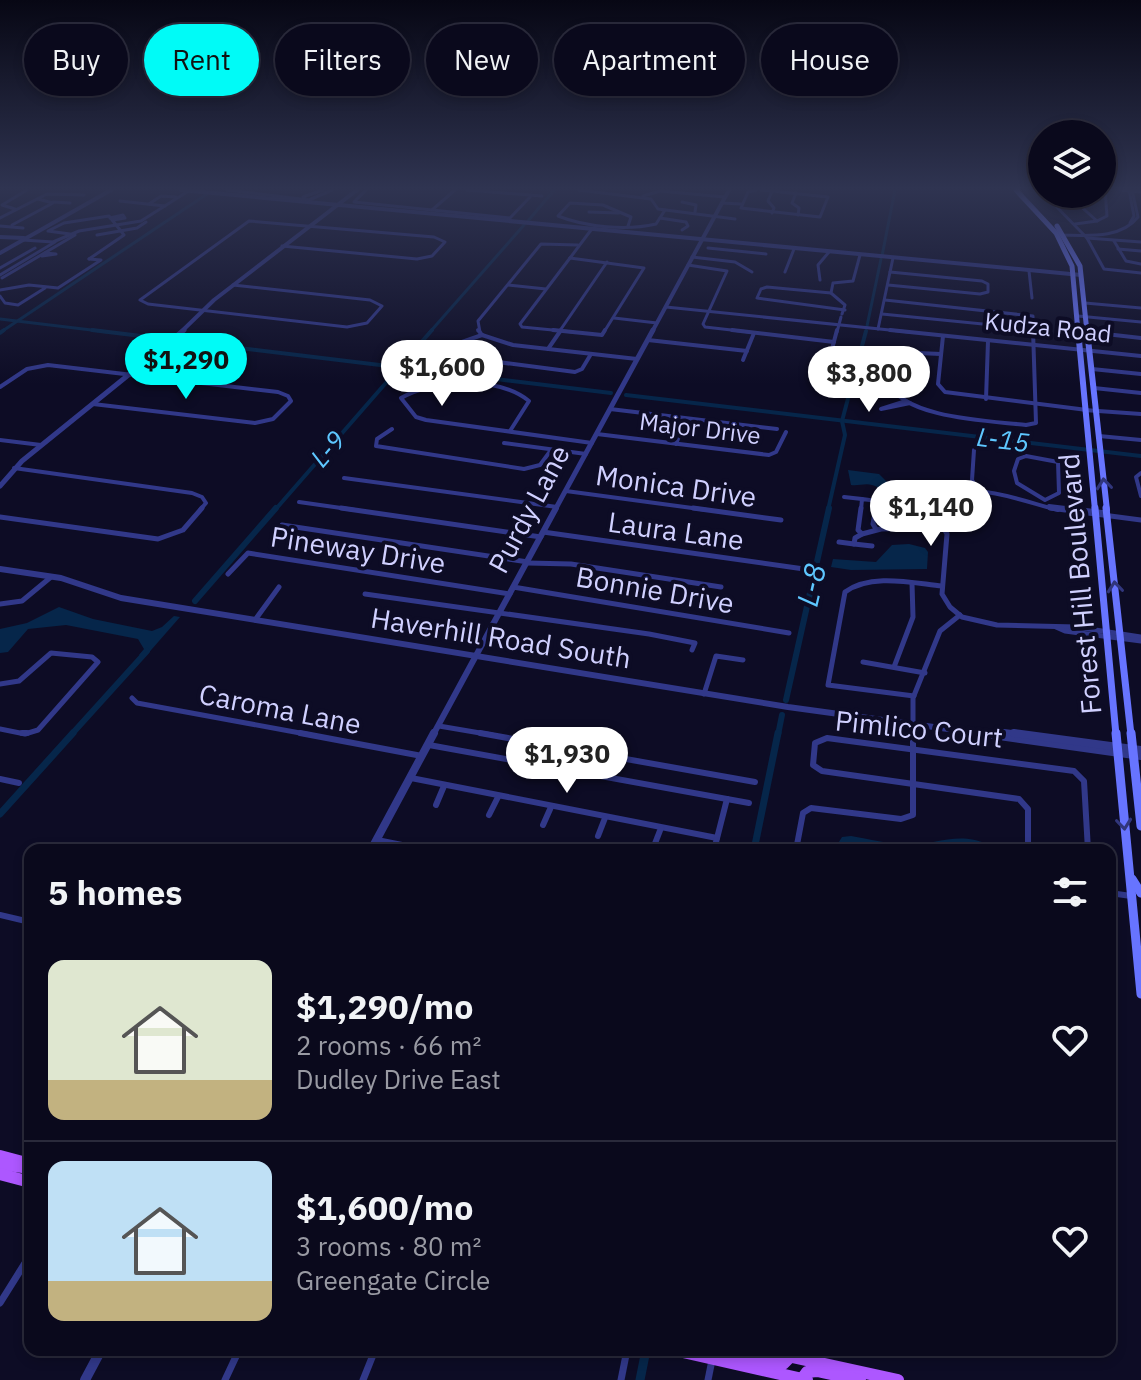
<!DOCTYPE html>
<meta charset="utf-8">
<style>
body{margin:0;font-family:"IBM Plex Sans",sans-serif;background:#181729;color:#f1f3f6;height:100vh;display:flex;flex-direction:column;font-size:30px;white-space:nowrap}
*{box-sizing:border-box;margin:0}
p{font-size:26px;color:#999aa3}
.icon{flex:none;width:44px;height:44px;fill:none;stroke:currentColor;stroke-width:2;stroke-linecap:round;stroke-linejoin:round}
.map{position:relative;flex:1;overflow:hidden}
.panel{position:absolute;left:24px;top:844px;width:1092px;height:512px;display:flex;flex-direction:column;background:#0a091c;border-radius:16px;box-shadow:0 4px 12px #0003,0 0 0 2px #2a2a3b}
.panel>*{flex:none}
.banner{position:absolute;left:24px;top:24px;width:1094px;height:72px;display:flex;gap:16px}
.tools{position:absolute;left:1028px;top:120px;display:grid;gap:16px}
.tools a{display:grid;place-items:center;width:88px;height:88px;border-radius:50%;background:#0a091c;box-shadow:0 4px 12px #0003,0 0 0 2px #2a2a3b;font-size:40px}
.price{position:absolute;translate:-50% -68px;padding:0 18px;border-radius:28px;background:#fff;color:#222;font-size:26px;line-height:52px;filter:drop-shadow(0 2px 4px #0008)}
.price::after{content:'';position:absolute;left:50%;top:48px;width:24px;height:18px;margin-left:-12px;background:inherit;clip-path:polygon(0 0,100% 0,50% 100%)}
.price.selected{background:#00fbf7;color:#111}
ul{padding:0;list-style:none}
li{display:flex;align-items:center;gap:24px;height:200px;padding:0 24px}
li+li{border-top:2px solid #2a2a3b}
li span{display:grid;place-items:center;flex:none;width:224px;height:160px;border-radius:16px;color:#555}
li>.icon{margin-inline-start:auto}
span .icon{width:96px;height:96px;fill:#fffc;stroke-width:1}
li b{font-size:34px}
h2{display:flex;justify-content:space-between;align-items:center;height:96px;padding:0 24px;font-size:34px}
.chip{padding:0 28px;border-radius:36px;background:#0a091c;box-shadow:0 4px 12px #0003,0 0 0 2px #2a2a3b;font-size:28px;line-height:72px}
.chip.selected{background:#00fbf7;color:#111}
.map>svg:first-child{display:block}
.water{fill:#06264a}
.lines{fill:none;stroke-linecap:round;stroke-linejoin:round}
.canal-far4{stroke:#06264a;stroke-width:3}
.canal-far3{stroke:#06264a;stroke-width:4}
.canal-far2{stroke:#06264a;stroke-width:6}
.canal-far1{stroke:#06264a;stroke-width:7}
.canal{stroke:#06264a;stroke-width:9}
.minor-far4{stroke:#313889;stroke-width:3}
.minor-far3{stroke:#313889;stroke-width:4}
.minor-far2{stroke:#313889;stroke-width:5}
.minor-far1{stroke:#313889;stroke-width:6}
.minor{stroke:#313889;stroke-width:7}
.tertiary-far4{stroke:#313889;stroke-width:4}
.tertiary-far3{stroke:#313889;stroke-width:5}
.tertiary-far2{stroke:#313889;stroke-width:6}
.tertiary-far1{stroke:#313889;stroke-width:8}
.tertiary{stroke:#313889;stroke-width:10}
.secondary-far3{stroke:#6774ff;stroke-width:5}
.secondary-far2{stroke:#6774ff;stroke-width:6}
.secondary-far1{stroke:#6774ff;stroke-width:7}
.secondary{stroke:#6774ff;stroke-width:9}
.primary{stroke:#ad57ff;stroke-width:12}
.oneway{stroke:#31367c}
.labels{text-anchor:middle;stroke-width:8;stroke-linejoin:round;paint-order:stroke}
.far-street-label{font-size:24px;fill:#d0d0ff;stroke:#0d0c25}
.far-water-label{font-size:26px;font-style:italic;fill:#5ec7ff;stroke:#0d0c25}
.street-label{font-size:28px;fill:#d0d0ff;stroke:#0d0c25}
.water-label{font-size:30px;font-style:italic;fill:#5ec7ff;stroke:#0d0c25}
</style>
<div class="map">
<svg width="1141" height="1380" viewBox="0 0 1141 1380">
<rect width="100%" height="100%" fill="#0d0c25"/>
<!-- water -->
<g class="water">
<path d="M848,470L879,474L895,490L915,493C888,505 891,491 872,485C865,483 859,486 851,485Z"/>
<polygon points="909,544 925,548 928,552 927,569 851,570 831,567 833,559 876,562 892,545"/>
<polygon points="59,607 93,619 152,631 162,627 174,616 180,617 145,657 139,655 144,649 138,639 66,625 28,629 8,652 0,653 0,629 27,623"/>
<path d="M851,836C869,839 889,844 907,845C935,845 958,831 987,844L990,850H834L842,837Z"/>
</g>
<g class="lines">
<!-- canal-far4 -->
<g class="canal-far4">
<polyline points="528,221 554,190"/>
<polyline points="882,256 895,190"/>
<polyline points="0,319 108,332"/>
<polyline points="867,326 881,259"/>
<polyline points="1,332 207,194"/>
<polyline points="430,332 524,225"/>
</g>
<!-- canal-far3 -->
<g class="canal-far3">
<polyline points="92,330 611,393"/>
<polyline points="0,333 4,330"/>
<polyline points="626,395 1141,456"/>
<polyline points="275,510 432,330"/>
<polyline points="828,510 845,435 842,421 866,331"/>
</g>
<!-- canal-far2 -->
<g class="canal-far2">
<polyline points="195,601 276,508"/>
<polyline points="786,700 829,508"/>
<polyline points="71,735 147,651"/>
<polyline points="778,735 782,715"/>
</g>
<!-- canal-far1 -->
<g class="canal-far1">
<polyline points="0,814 73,733"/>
<polyline points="754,850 778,733"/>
</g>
<!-- canal -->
<polyline class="canal" points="640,1380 645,1355"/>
<!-- minor-far4 -->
<g class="minor-far4">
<polyline points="227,190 309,200 332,190"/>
<polyline points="366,190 354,202 432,210"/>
<polyline points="455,190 432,210 510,218 530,197"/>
<polyline points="467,190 542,196"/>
<polyline points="579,190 651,199 658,209 735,219"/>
<polyline points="756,190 748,192 741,208 820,217 828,197 761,190"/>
<polyline points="1120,190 1141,192"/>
<polyline points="1129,190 1134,216 1130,223"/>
<polyline points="772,191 768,201 774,208 772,213"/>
<polyline points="796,193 792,203 799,208 798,215"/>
<polyline points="1044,194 1087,238 1104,269 1141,273"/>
<polyline points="1067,194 1097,221"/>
<polyline points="643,196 660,191 725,197"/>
<polyline points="303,197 323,190"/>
<polyline points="120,201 165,206"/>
<polyline points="53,202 70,203"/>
<polyline points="682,202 696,205 695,212"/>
<polyline points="1052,202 1081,199 1081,194"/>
<polyline points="722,203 741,204"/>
<polyline points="149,204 161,196 176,197"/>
<polyline points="15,209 2,205 27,190"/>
<polyline points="589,212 619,213"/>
<polyline points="0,218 47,194 84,195"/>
<polyline points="110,218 123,215 125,218 113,220"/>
<polyline points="660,218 686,222 688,226 682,230"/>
<polyline points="1075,224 1097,221 1107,216 1105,190"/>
<polyline points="12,225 53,203 38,199"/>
<polyline points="0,226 23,228"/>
<path d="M628,226L631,217L603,205L570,203L558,216C586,227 626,231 656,224L665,210"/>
<polyline points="70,234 48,231 64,223 109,216 124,235 89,259"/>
<polyline points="97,235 137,228 146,222"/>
<path d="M1058,235C1085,235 1120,240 1138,217L1132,190"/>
<polyline points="1087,238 1141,242"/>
<polyline points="23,240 53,242 79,231 141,221 190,190"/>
<polyline points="1114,241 1126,261 1141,264"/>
<polyline points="708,248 766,254"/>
<polyline points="1118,249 1141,251"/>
<polyline points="42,256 56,254 45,253"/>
<polyline points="692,257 735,262 752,272"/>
<polyline points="570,258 644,268 604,332"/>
<polyline points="570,258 520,324 522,327 573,332"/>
<polyline points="570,258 591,230"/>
<polyline points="688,265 727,271 703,324 705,327 749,332"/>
<polyline points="0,268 35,248"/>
<polyline points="1029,271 1032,298"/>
<polyline points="785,272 794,249"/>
<polyline points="0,275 55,242"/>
<polyline points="2,278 75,235"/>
<polyline points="820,280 818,265 829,252"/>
<polyline points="233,285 370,300 382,306 367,323 347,327 148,304 140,300 249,221 434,237 445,242 432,256 417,259 282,246"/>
<polyline points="508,285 546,289"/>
<polyline points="888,285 980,294 988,292 988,284 982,281 890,272"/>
<polyline points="0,290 29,285 58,288 101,260 89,259"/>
<polyline points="831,293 767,287 761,289 757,298 845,310"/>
<polyline points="0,296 5,303 18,305 45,288"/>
<polyline points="885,300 1033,316 1033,332"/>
<polyline points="1085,303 1141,308"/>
<polyline points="666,307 909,332"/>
<polyline points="842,314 845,305 831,293 833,283 853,281 860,255"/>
<polyline points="882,314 1034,329"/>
<polyline points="1078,316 1141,322"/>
<polyline points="614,318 657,323"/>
<polyline points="878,329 893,258"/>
<polyline points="480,332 478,321 541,244 578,245"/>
<polyline points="559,332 607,262"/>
<polyline points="837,332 841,317"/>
</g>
<!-- minor-far3 -->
<g class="minor-far3">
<polyline points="478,330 482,335"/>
<polyline points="553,330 602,335 605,330"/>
<polyline points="732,330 834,342"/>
<polyline points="890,330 1141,356"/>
<polyline points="1088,332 1141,338"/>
<polyline points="482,335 462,342 451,356 575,372 582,369 591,354"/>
<polyline points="482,335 513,345 637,359"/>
<polyline points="943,336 938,384 945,392 1087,410"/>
<polyline points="648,340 747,351"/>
<polyline points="548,349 561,330"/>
<path d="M941,354L895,352C893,361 887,374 890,383C902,419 995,421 1026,425L1036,423L1033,330"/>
<polyline points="743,360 754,333"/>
<polyline points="827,368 837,330"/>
<polyline points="1092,369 1141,374"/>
<polyline points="0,387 27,369 48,365 278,392 288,396 291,401 273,419 255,423 93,404"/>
<polyline points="1094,388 1141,393"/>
<polyline points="986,399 988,341"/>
<polyline points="906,401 881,409 910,403"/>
<polyline points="610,409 777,429"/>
<polyline points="1084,410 1141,414"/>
<polyline points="392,429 377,439 376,446 524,469 540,465 551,450"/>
<path d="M510,431L529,401C498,376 434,379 401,398L416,417L426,420L592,443"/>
<polyline points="597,434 769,455 776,452 786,432"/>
<polyline points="1099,436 1141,440"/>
<polyline points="0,440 41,445"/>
<polyline points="504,443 586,454"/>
<polyline points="676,444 682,428"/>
<polyline points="974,450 972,480 978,491"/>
<polygon points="1026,456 1058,462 1059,493 1045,500 1017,483 1014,471 1018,459"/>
<polyline points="14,468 192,493 202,497 206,503 200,510"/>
<polyline points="1141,473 1136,477 1141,496"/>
<polyline points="344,478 557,507"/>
<polyline points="566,491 707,510"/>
<polyline points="844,497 862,499"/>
<polyline points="299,502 355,510"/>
<polyline points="1049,506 1082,510"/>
<polyline points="861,510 862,499 877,501 875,510"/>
<path d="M931,510C957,472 1023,502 1058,510"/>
</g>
<!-- minor-far2 -->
<g class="minor-far2">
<polyline points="341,508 541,537"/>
<polyline points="693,508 781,520"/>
<polyline points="861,508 858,530 862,534 881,529 942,527"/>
<polyline points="876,508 873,524 876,529"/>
<polyline points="932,508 947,534 942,594 950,607 962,617 997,625 1076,627 1141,637"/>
<polyline points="1050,508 1141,520"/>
<polyline points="1066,508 1106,513"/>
<polyline points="0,517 158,539 183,530 202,508"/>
<polyline points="282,525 528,562"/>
<polyline points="543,532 804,569"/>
<polyline points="839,542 854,544 855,538 862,534"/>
<polyline points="854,544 872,546"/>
<polyline points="528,563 571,564 721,587"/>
<polyline points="228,574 248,553 510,594"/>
<polyline points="513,587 789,633"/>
<polyline points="365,594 649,634 695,643 692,650"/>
<polyline points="0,604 22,601 51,577"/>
<polyline points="255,620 279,587"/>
<polyline points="1056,627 1065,631 1141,641"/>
<polyline points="863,662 925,673"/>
<polyline points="894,667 913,617 912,583"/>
<polyline points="0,684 19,681 51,653 92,657 98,662 38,730 25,734 0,729"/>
<polyline points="704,694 716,656 743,660"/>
<path d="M914,696L828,685L845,592C871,573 912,583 942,586"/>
<polyline points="132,698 137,703 311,735"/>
<polyline points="439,726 492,735"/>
<polyline points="913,735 913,698 940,631 960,615"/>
</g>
<!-- minor-far1 -->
<g class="minor-far1">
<polyline points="22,733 27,733"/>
<polyline points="300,733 422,756"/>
<polyline points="480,733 755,782"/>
<polyline points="429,745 749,803"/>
<polyline points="411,778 717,838"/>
<polyline points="0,779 19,783"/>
<polyline points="436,805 444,786"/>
<polyline points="489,815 498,797"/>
<polyline points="543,825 551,807"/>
<polyline points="598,836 605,818"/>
<polyline points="377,840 427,850"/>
<polyline points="654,846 661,828"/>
<polyline points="1028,848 1041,850"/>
<polyline points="55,849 58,850"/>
<polyline points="714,850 727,799"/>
<polyline points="796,850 803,813 811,808 901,819 913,815 913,733"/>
<polyline points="1028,850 1028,809 1019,799 822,771 813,765 815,743 827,738 1074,771 1084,781 1088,850"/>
<polyline points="1110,893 1131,896"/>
<polyline points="0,915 30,922"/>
</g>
<!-- minor -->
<g class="minor">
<polyline points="0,1303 30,1255"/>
<polyline points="225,1380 239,1350"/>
<polyline points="363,1380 375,1350"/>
<polyline points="621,1380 627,1350"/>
<polyline points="708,1380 712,1360"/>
</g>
<!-- tertiary-far4 -->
<g class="tertiary-far4">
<polyline points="181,190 1081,275"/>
<polyline points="0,237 24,238"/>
<polyline points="0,253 111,190"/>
<polyline points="181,332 214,300 357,190"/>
<polyline points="652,332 729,190"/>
</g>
<!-- tertiary-far3 -->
<g class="tertiary-far3">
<polyline points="0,486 22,461 184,330"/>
<polyline points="555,510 653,330"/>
</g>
<!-- tertiary-far2 -->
<g class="tertiary-far2">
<polyline points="0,569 61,578 121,598 788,707 992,735"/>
<polyline points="433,735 556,508"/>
<polyline points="998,735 1004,732 1029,735"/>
</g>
<!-- tertiary-far1 -->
<g class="tertiary-far1">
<polyline points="978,733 1141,756"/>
<polyline points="1014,733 1141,750"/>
<polyline points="998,735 1001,733"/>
<polyline points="371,850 434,733"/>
</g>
<!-- tertiary -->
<polyline class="tertiary" points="85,1380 101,1350"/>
<!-- secondary-far3 -->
<g class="secondary-far3">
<polyline points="1016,190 1056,233 1072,266 1078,332"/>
<polyline points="1057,226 1080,266 1087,332"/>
</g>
<!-- secondary-far2 -->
<g class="secondary-far2">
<polyline points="1078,330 1095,510"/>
<polyline points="1087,330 1107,510"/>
</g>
<!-- secondary-far1 -->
<g class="secondary-far1">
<polyline points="1095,508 1116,735"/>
<polyline points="1106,508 1131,735"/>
</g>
<!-- secondary -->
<g class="secondary">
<polyline points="1116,733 1141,994"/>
<polyline points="1131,733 1141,826"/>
<polyline points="1132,879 1141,893"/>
</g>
<!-- primary -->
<g class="primary">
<polyline points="0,1156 30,1164"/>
<polyline points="0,1164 30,1168"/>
<polyline points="0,1174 30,1182"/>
<polyline points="674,1350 807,1380"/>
<polyline points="709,1350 776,1364 783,1364 790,1357"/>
<polyline points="760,1350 898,1380"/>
<polyline points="802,1379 807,1372 817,1371 860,1380"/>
</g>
</g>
<!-- one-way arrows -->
<defs><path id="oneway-chevron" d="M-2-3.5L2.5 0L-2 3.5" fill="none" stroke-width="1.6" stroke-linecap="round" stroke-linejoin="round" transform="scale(2)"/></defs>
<g class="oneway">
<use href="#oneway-chevron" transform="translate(1104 484) rotate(-96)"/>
<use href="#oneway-chevron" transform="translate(1115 587) rotate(-96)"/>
<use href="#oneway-chevron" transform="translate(1124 824) rotate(84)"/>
</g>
<!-- sky -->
<linearGradient id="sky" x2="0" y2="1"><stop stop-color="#070714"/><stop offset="0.49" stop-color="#2f3451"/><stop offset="1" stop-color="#2f3451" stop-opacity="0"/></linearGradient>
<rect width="1141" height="384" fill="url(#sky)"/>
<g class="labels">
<!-- far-street labels -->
<g class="far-street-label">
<text transform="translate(1048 328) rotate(6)" y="8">Kudza Road</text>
<text transform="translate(700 429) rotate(7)" y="8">Major Drive</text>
</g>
<!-- far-water labels -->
<g class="far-water-label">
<text transform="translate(1003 440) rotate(7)" y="9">L-15</text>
<text transform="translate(328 449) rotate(-49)" y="9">L-9</text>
</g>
<!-- street labels -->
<g class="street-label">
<text transform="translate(676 486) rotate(8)" y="10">Monica Drive</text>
<text transform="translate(529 509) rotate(-62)" y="10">Purdy Lane</text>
<text transform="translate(676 531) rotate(8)" y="10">Laura Lane</text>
<text transform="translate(358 550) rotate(9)" y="10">Pineway Drive</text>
<text transform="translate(1080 584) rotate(-95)" y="10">Forest Hill Boulevard</text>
<text transform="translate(655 590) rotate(10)" y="10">Bonnie Drive</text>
<text transform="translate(501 638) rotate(9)" y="10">Haverhill Road South</text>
<text transform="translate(280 709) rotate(11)" y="10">Caroma Lane</text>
<text transform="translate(919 729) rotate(6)" y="10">Pimlico Court</text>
</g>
<!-- water labels -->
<g class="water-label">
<text transform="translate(812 585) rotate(-77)" y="10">L-8</text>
</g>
</g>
</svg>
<div class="tools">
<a><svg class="icon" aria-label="layers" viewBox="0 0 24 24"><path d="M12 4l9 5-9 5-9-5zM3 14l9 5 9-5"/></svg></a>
</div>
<b class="price selected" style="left:186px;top:401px">$1,290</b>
<b class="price" style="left:442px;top:408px">$1,600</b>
<b class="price" style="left:869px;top:414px">$3,800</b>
<b class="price" style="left:931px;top:548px">$1,140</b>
<b class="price" style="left:567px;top:795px">$1,930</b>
<div class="banner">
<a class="chip">Buy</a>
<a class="chip selected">Rent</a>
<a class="chip">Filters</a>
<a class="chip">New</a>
<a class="chip">Apartment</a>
<a class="chip">House</a>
</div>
<section class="panel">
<h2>5 homes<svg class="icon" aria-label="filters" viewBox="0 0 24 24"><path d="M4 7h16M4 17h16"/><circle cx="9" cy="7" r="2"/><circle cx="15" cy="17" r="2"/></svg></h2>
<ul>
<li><span style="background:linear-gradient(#dfe7d0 75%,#c2b280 0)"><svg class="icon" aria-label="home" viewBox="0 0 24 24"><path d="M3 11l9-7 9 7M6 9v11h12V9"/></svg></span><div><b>$1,290/mo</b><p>2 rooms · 66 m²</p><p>Dudley Drive East</p></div><svg class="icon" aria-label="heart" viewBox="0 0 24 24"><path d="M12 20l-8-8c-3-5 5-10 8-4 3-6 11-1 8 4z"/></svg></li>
<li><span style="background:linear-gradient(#bfe0f5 75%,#c2b280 0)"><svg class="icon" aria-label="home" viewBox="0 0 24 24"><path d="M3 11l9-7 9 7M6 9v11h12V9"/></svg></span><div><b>$1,600/mo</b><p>3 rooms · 80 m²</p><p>Greengate Circle</p></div><svg class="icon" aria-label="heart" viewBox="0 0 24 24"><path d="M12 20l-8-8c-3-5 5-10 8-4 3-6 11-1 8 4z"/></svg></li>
</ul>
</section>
</div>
